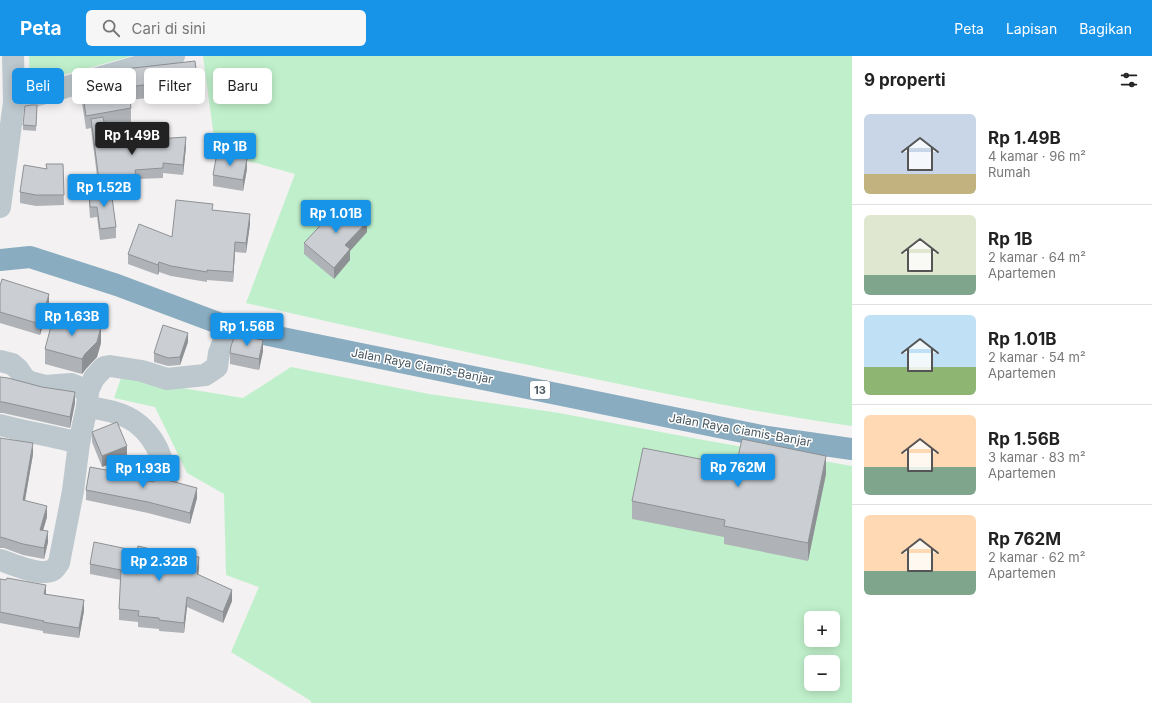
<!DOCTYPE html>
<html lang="id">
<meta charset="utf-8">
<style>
body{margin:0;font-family:Inter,sans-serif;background:#f6f6f6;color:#222;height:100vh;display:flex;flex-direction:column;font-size:15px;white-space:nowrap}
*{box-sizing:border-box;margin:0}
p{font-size:13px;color:#767676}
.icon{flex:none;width:22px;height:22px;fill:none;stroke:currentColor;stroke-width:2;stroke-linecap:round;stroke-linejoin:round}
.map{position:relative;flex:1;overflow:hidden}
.side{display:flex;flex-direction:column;background:#fff;width:300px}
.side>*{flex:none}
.hud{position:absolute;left:12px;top:12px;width:380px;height:36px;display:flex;gap:8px}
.buttons{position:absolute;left:804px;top:555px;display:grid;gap:8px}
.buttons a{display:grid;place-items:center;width:36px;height:36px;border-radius:6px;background:#fff;box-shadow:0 2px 10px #0003;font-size:20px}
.price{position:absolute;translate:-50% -34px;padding:0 9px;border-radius:4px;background:#1793e8;color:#fff;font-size:13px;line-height:26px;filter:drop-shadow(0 1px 2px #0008)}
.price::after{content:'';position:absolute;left:50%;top:24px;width:12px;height:9px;margin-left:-6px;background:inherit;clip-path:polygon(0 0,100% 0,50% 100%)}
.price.on{background:#222;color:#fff}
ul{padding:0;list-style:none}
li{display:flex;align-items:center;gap:12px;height:100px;padding:0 12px}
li+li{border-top:1px solid #e0e0e0}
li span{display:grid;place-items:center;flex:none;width:112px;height:80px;border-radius:6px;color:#555}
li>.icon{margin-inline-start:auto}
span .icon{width:48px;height:48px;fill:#fffc;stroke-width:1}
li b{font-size:17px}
h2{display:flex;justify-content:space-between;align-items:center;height:48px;padding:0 12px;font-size:17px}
.chip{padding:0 14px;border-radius:6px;background:#fff;box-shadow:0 2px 10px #0003;font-size:14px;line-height:36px}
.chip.on{background:#1793e8;color:#fff}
header{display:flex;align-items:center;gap:24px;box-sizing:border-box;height:56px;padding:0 20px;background:#1793e8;color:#fff}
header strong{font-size:19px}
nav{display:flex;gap:22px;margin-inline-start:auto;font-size:14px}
.search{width:280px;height:36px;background:#f6f6f6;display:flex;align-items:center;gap:10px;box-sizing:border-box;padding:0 14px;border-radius:6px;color:#767676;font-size:15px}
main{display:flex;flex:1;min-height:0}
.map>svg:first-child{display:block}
.green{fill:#c0f0cb;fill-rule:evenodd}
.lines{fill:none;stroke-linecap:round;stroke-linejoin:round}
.minor{stroke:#bcc8ce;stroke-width:22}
.highway{stroke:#89acc0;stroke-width:22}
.wall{fill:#afb2b6}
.shaded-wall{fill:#8e9194}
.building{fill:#cbcfd4;stroke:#8e9194}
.labels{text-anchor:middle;stroke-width:3;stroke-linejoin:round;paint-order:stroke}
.shield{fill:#fff;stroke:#7f8a8f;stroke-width:1}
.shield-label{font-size:11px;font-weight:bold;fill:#48585f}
.street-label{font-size:12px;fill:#48585f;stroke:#fff}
</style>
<header>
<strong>Peta</strong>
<div class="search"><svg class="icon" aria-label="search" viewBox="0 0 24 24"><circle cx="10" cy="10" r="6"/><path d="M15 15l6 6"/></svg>Cari di sini</div>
<nav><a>Peta</a><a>Lapisan</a><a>Bagikan</a></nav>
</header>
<main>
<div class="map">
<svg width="852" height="647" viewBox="0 0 852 647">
<rect width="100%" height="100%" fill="#f3f1f1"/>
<!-- green -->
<g class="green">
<polygon points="29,0 132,0 30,28"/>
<path d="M203,0H852V370C750,356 648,334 547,313C446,292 346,270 246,247L295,118L216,96Z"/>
<path d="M291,311L429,338L559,357L709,385L852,410V647H311V645L231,596L259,531L226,519L224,438L187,417L155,351L114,342L121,322L243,342ZM811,562H833V584H811ZM811,606H833V628H811Z"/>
</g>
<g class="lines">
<!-- minor -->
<g class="minor">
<polyline points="14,46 174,0"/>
<polyline points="0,151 14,46 13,0"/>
<polyline points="0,305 12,308 18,313 25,323 30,326 45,330 71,328 88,335"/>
<path d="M87,351C118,355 140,361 156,390C161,399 164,411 168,421"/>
<path d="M0,369C26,376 53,380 79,387L87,351L88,335L94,322L104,311L110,310L142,315L167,323L205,319L217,311L219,297L229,271"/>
<path d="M0,504C13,508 40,521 53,514C55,513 57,509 59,507L73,435L79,387"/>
</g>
<!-- highway -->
<polyline class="highway" points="0,204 30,201 117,229 229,271 767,381 852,393"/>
</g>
<!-- wall -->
<g class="wall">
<polygon points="197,22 197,36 130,44 131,52 131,66 105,70 109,91 186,91 183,119 163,117 163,122 137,123 137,135 118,138 118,140 112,141 116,171 116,182 100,184 97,161 90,162 89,148 89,137 99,136 91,72 86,73 81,40 81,26"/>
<polygon points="37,54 36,75 23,74 23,69"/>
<polygon points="63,108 64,149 36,150 20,147 20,136 47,113"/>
<polygon points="247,113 243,135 213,130 213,119"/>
<polygon points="213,154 250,168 246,197 235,196 233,226 207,224 207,226 171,220 159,216 158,219 128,208 128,198 172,181"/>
<polygon points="367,176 350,195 350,204 334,223 304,198 304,187"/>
<polygon points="0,230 49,249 40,279 0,267"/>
<polygon points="188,286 180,309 168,310 154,306 154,297"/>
<polygon points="101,287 97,301 85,314 82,318 45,308 45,293"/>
<polygon points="263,295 259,314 230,308 230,297"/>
<polygon points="0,321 75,347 70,372 3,357 0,357"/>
<polygon points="92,376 127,401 102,411 92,386"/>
<polygon points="0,382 33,398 25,445 47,461 43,474 48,486 44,503 23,499 4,492 0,492"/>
<polygon points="736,410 826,418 808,505 724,488 724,481 632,463 632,445"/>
<polygon points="117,419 197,442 190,468 148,457 86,444 86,434"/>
<polygon points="90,508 199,511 198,519 232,545 223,567 187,551 184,577 159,575 159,573 138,571 138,566 119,564 119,553 121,524 90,518"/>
<polygon points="0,523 46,538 84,555 79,582 43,577 43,575 0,567"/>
</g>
<!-- shaded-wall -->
<g class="shaded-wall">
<polygon points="186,81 186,91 183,119 183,109"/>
<polygon points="247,103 247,113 243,135 243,124"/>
<polygon points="250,158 250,168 246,197 246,187"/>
<polygon points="367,166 367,176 350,195 350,204 334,223 334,212 345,189"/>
<polygon points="235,186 235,196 233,226 233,216"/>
<polygon points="159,206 159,216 158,219 158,209"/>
<polygon points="49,238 49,249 40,279 40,268"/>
<polygon points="101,271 101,287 97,301 85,314 82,318 82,303"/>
<polygon points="188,277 188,286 180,309 180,301"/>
<polygon points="263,284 263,295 259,314 259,303"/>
<polygon points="75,336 75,347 70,372 70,361"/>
<polygon points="33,387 33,398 23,455 23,444"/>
<polygon points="127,390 127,401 102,411 102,400"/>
<polygon points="826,400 826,418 808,505 808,487"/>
<polygon points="197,432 197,442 190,468 190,457"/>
<polygon points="47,450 47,461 40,485 40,474"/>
<polygon points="48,475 48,486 44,503 44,492"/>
<polygon points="199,501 199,511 197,529 197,518"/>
<polygon points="46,529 46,539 44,538"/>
<polygon points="232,534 232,545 223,567 223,556"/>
<polygon points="187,541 187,551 184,577 184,567"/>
<polygon points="84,544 84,555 79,582 79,572"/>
</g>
<!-- building -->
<g class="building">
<polygon points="195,5 197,22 128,31 131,52 86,60 81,26 125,13"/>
<polygon points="32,49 37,49 36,70 23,69 25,50"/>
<polygon points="103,61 109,91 143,87 143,84 186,81 183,109 163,107 163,112 135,114 137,126 118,128 118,130 100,132 91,63"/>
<polygon points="217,97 247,103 243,124 213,119"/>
<polygon points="46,108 63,108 64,139 36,139 20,136 24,109 47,113"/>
<polygon points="111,134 116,171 100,173 97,151 90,151 89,137"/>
<polygon points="176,144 213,148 212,154 250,158 246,187 235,186 233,216 207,214 207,216 171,210 159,206 158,209 128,198 139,168 172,181"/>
<polygon points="343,145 367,166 345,189 350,193 334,212 304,187"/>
<polygon points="2,223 49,238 40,268 0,256 0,230"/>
<polygon points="54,259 101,271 97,286 85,298 82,303 45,293"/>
<polygon points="163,269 188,277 180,301 168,302 154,297"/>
<polygon points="235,279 263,284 259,303 230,297 231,290"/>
<polygon points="0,321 8,322 42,331 75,336 70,361 3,346 0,346"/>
<polygon points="117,366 127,390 102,400 92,376"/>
<polygon points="0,382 33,387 23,444 47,450 40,474 48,475 44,492 23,488 4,482 0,481"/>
<polygon points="742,383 826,400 808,487 724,470 725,464 632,445 643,392 736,410"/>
<polygon points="90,411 117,416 116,419 154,426 156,421 197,432 190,457 148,446 86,434"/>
<polygon points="94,486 137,495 138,490 171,498 199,501 197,518 232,534 223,556 187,541 184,567 159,564 159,562 138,560 139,555 119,553 121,514 90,508"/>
<polygon points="7,522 46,529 44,538 84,544 79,572 43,566 44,565 0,556 0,523 6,524"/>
</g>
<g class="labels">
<!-- shield labels -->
<rect class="shield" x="530" y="325" width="20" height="18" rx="3"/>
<g class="shield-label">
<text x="540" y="338">13</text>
</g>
<!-- street labels -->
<g class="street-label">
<text transform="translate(422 310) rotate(11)" y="4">Jalan Raya Ciamis-Banjar</text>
<text transform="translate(740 374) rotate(10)" y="4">Jalan Raya Ciamis-Banjar</text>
</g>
</g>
</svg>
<div class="buttons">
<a>+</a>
<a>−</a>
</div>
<b class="price on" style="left:132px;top:100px">Rp 1.49B</b>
<b class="price" style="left:230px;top:111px">Rp 1B</b>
<b class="price" style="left:104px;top:152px">Rp 1.52B</b>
<b class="price" style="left:336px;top:178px">Rp 1.01B</b>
<b class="price" style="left:72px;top:281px">Rp 1.63B</b>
<b class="price" style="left:247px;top:291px">Rp 1.56B</b>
<b class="price" style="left:738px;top:432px">Rp 762M</b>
<b class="price" style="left:143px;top:433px">Rp 1.93B</b>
<b class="price" style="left:159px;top:526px">Rp 2.32B</b>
<div class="hud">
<a class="chip on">Beli</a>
<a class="chip">Sewa</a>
<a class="chip">Filter</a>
<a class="chip">Baru</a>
</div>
</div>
<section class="side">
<h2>9 properti<svg class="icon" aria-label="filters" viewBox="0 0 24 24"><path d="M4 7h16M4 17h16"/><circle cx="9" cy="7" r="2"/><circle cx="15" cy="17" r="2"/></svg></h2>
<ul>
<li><span style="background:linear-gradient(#c9d6e8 75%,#c2b280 0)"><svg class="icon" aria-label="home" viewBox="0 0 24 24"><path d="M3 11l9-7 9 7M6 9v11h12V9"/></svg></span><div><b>Rp 1.49B</b><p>4 kamar · 96 m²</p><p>Rumah</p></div></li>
<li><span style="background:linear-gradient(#dfe7d0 75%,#7fa58c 0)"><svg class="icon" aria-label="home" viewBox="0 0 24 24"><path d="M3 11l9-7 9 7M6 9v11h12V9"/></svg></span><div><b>Rp 1B</b><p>2 kamar · 64 m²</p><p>Apartemen</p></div></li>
<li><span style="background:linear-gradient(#bfe0f5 65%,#8fb573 0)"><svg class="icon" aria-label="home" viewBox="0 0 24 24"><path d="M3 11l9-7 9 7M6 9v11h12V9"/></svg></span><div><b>Rp 1.01B</b><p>2 kamar · 54 m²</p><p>Apartemen</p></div></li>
<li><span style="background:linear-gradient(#ffd9b3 65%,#7fa58c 0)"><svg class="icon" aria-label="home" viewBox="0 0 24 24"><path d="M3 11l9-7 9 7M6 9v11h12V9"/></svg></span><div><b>Rp 1.56B</b><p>3 kamar · 83 m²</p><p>Apartemen</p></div></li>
<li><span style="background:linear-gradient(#ffd9b3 70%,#7fa58c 0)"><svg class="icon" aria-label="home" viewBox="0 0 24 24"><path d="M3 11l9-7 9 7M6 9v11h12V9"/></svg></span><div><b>Rp 762M</b><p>2 kamar · 62 m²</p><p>Apartemen</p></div></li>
</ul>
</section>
</main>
